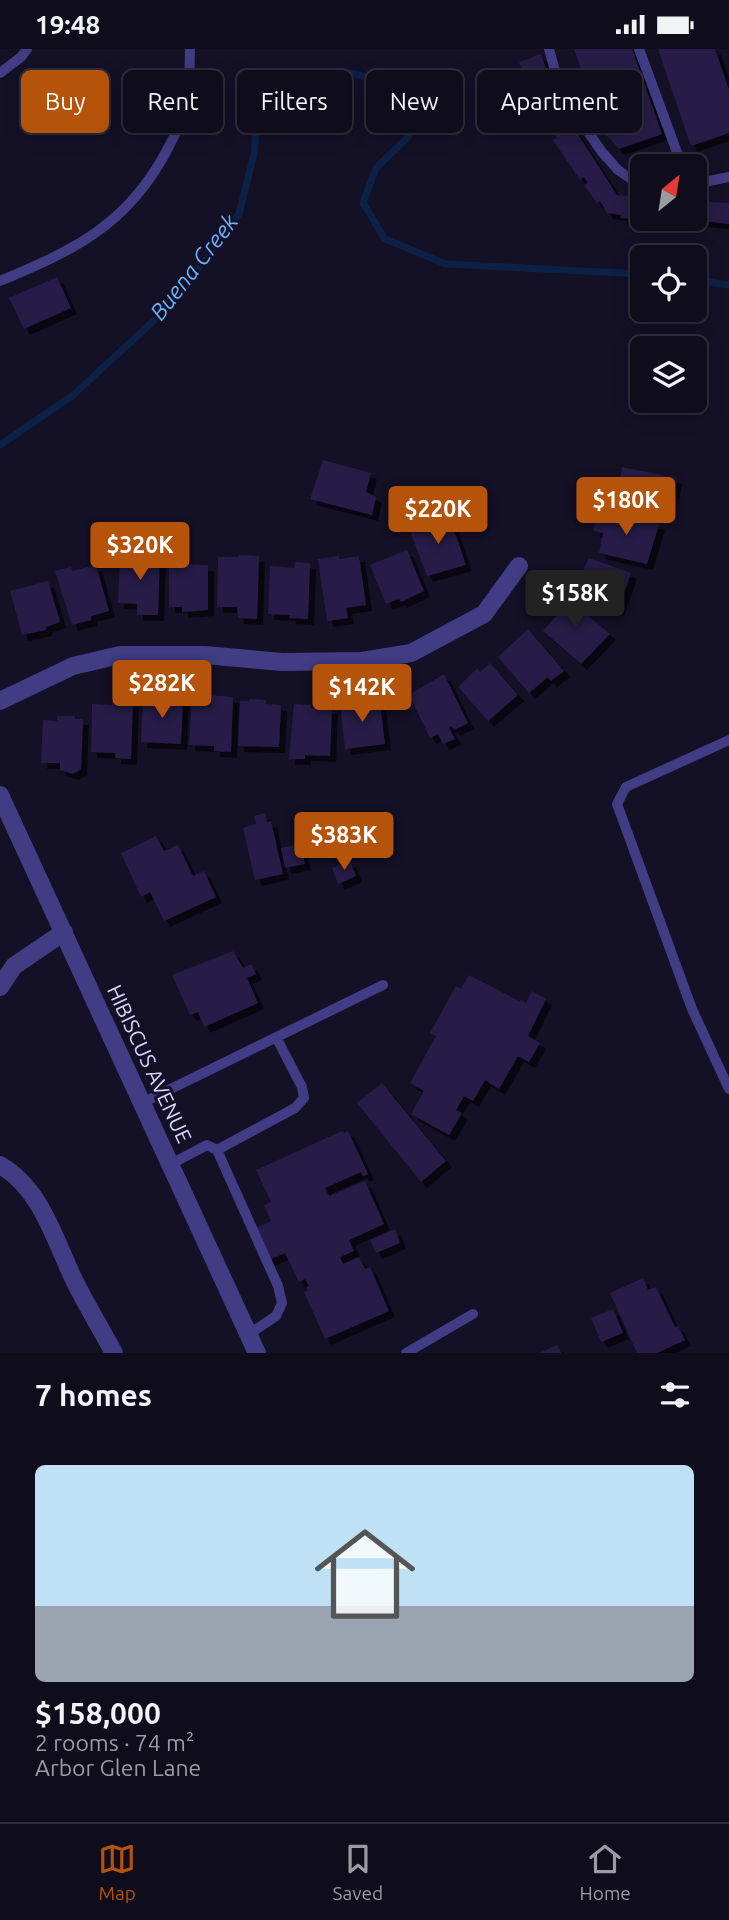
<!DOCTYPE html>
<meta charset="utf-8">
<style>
body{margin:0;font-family:Ubuntu,sans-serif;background:#181525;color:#f1f3f6;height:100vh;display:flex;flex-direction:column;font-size:26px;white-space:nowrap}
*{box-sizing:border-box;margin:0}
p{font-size:23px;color:#9b9ba3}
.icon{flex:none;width:38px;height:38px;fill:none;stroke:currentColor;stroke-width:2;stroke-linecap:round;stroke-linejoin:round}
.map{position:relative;height:1304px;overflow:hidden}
.drawer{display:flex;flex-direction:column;background:#0f0c1c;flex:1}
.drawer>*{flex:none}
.hud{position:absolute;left:21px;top:21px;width:688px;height:63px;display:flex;gap:14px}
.needle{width:46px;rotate:30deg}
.tools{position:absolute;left:630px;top:105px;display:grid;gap:14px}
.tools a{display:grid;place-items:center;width:77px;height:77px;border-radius:10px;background:#0f0c1c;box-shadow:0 4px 18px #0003,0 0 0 2px #2f2c3b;font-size:35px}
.price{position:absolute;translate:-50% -60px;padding:0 16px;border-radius:7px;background:#b45309;color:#fff;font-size:23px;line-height:46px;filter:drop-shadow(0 2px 4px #0008)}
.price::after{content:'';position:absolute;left:50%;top:42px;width:21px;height:16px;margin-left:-10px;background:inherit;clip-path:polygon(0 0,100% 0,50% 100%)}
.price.current{background:#222;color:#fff}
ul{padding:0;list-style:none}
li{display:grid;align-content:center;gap:14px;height:371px;padding:0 35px}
li span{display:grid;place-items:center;height:217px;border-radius:10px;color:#555}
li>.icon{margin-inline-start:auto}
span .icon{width:126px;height:126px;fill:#fffc;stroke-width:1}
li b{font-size:30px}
h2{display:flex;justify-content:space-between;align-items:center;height:84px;padding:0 35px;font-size:30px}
.pill{padding:0 24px;border-radius:10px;background:#0f0c1c;box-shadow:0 4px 18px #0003,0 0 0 2px #2f2c3b;font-size:24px;line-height:63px}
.pill.current{background:#b45309;color:#fff}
.status{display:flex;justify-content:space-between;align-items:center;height:49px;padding:0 35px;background:#0f0c1c;direction:ltr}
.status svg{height:19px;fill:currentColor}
.menu{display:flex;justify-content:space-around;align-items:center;height:98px;border-top:2px solid #2f2c3b;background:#0f0c1c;font-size:19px;color:#9b9ba3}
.menu a{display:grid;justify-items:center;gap:4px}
.menu .current{color:#b45309}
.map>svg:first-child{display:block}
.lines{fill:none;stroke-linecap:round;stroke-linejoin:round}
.stream{stroke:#0d2147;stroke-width:7}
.building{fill:#261c47;filter:url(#shadow)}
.lane{stroke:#413c84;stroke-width:10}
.street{stroke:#413c84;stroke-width:18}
.labels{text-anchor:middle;stroke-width:6;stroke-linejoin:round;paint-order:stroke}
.street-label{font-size:21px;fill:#dbd6fe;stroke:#141026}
.water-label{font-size:23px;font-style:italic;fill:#66b2fc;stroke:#141026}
</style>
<div class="status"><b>19:48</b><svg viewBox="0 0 49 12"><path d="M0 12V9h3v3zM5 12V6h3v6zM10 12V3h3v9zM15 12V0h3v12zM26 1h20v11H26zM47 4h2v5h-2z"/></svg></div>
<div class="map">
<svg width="729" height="1304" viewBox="0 0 729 1304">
<defs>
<filter id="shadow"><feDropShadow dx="6" dy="6" stdDeviation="0" flood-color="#0009"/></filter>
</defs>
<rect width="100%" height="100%" fill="#141026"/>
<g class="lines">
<!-- stream -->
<g class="stream">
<polyline points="695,231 729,236"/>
<polyline points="0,396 72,347 160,266 207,209 239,165 254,105 258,58 301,23 350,24 384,32 412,67 408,88 376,119 363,154 385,190 446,215 642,225"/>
</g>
</g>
<!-- building -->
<g class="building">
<polygon points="574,0 632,0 662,85 619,100 602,81"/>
<polygon points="658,0 715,0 729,41 729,84 691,97"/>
<polygon points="541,5 557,53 617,146 642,148 642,167 638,167 638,170 620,169 621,166 607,164 600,152 597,154 584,136 588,134 584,128 580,131 553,91 557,89 541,64 537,66 530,45 534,44 533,40 529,42 519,13"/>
<polygon points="695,152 729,154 729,175 695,171"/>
<polygon points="668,170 691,170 691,174 668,173"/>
<polygon points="57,228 71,259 24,280 9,249"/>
<polygon points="323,411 371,424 366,443 376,448 372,466 310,450"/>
<polygon points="622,418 676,429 673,445 668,443 663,468 616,458"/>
<polygon points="598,463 659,475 647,515 599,504 603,484 593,482"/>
<polygon points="448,464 466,516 427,527 410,482 434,473 433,469"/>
<polygon points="407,501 424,542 401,553 399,550 386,555 370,516"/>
<polygon points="139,503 160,504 158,566 137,566 137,555 118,554 120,505 139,506"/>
<polygon points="239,506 259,507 257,570 238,569 237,558 217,558 218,508 238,508"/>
<polygon points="339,507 339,510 359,507 366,556 346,559 348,569 327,572 318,510"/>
<polygon points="589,509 631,524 618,561 578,548 583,534 578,532"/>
<polygon points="295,513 310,514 308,570 289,569 290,566 268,565 270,517 294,519"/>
<polygon points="169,515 208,516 208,561 182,563 182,558 169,558"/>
<polygon points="96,516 109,562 91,567 91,571 72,576 55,522 71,518 72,522"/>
<polygon points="48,532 60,573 46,578 46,581 22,586 10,542"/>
<polygon points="562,545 610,585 581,615 543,582 556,567 549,560"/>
<polygon points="528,580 564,622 551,632 548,628 529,644 498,608"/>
<polygon points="490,614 518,646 488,672 458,638 477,619 480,623"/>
<polygon points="444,625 468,674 454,681 452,677 449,679 455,690 443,695 438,685 430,689 409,646"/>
<polygon points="157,646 174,647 174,650 183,650 181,695 141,693 143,651 157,651"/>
<polygon points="208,646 233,648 231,703 214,702 214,697 189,696 192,648 208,649"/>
<polygon points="249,650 266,651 266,655 281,656 279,698 238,697 240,652 249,652"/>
<polygon points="366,650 366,655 380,654 385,695 345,700 340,655"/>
<polygon points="112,653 133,653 131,710 115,709 115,704 91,703 92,655 112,656"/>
<polygon points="294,655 311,656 311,659 332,659 330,707 305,706 305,710 289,710"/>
<polygon points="57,667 75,667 75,670 83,670 81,720 73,725 60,721 60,714 41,714 43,671 57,672"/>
<polygon points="265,764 267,773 271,772 283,825 255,831 243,779 256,775 254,767"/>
<polygon points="156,787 164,802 178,796 193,827 204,822 216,848 164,872 150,843 141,848 121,804"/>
<polygon points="300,795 305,815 285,819 281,799"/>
<polygon points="350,812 356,827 338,835 332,819"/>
<polygon points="233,902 243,919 251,915 256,925 247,929 258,954 204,978 198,963 190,966 172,926"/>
<polygon points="469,926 519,952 520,951 526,954 532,942 546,950 528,987 540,994 529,1013 518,1007 499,1040 485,1031 473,1052 464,1047 456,1061 462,1064 449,1086 411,1065 424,1042 410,1034 436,987 430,984 456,937 461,940"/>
<polygon points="382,1034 446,1112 421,1133 357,1054"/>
<polygon points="342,1082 344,1084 348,1082 368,1125 363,1127 361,1123 325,1139 329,1147 365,1132 384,1175 349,1191 354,1202 340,1208 343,1215 359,1208 365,1220 370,1218 389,1262 325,1290 304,1243 308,1242 306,1238 309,1237 305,1230 299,1233 285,1204 267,1212 253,1180 271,1172 264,1156 271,1153 256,1121"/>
<polygon points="395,1180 400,1194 376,1204 370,1191"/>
<polygon points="643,1229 648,1241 656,1238 675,1278 678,1277 685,1291 657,1304 637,1304 610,1244"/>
<polygon points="613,1260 623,1284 601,1293 591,1269"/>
<polygon points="557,1296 561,1304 539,1304"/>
</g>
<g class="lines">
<!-- lane -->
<g class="lane">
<polyline points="549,0 561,44 602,103 618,121 631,130 642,134"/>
<polyline points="639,0 682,117"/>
<polyline points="0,24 21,8 27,0"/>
<polyline points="695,135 729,128"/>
<path d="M0,232C74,201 126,177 166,103C173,89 182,74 186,59C191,41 189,19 190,0"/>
<polyline points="729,691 626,738 617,755 692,960 729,1040"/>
<polyline points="142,1054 383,936"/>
<polyline points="217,1101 295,1059 304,1049 302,1038 277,990"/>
<polyline points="171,1115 207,1096 217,1101 278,1237 282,1254 276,1267 249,1285"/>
<polyline points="406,1304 473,1265"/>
</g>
<!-- street -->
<g class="street">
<polyline points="0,652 73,617 120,606 205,606 282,613 362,612 411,604 484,565 519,517"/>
<polyline points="0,746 257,1304"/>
<polyline points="0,938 14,917 64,883"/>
<path d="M0,1116C42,1140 55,1192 75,1233C87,1257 101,1280 114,1304"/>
</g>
</g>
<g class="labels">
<!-- street labels -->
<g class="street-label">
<text transform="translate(149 1015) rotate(65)" y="7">HIBISCUS AVENUE</text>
</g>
<!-- water labels -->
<g class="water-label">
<text transform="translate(194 218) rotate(-52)" y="8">Buena Creek</text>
</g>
</g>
</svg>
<div class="tools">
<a><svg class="needle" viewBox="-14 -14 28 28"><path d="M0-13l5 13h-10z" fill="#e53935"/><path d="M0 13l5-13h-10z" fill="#9b9ba3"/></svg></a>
<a><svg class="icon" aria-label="locate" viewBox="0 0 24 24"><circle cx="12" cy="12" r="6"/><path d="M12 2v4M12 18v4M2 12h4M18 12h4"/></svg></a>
<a><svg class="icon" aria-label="layers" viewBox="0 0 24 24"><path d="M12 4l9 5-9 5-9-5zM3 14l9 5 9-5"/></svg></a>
</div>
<b class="price" style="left:626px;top:488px">$180K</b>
<b class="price" style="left:438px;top:497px">$220K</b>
<b class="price" style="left:140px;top:533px">$320K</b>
<b class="price current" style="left:575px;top:581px">$158K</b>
<b class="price" style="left:162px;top:671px">$282K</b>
<b class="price" style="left:362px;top:675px">$142K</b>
<b class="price" style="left:344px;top:823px">$383K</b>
<div class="hud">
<a class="pill current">Buy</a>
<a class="pill">Rent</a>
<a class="pill">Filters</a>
<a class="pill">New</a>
<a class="pill">Apartment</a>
</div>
</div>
<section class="drawer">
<h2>7 homes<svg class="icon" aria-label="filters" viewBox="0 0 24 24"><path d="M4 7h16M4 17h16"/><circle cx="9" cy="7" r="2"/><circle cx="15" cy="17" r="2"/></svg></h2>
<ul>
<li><span style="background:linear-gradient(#bfe0f5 65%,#9aa5b1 0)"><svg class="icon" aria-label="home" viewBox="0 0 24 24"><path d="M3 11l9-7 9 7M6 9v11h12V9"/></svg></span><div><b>$158,000</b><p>2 rooms · 74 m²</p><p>Arbor Glen Lane</p></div></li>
</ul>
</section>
<nav class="menu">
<a class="current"><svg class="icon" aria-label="map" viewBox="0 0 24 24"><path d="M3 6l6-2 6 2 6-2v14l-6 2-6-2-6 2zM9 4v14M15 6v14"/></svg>Map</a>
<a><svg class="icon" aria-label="saved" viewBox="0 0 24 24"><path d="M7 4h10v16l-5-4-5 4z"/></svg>Saved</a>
<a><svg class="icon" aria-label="home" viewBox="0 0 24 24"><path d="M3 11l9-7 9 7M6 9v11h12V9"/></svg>Home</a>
</nav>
